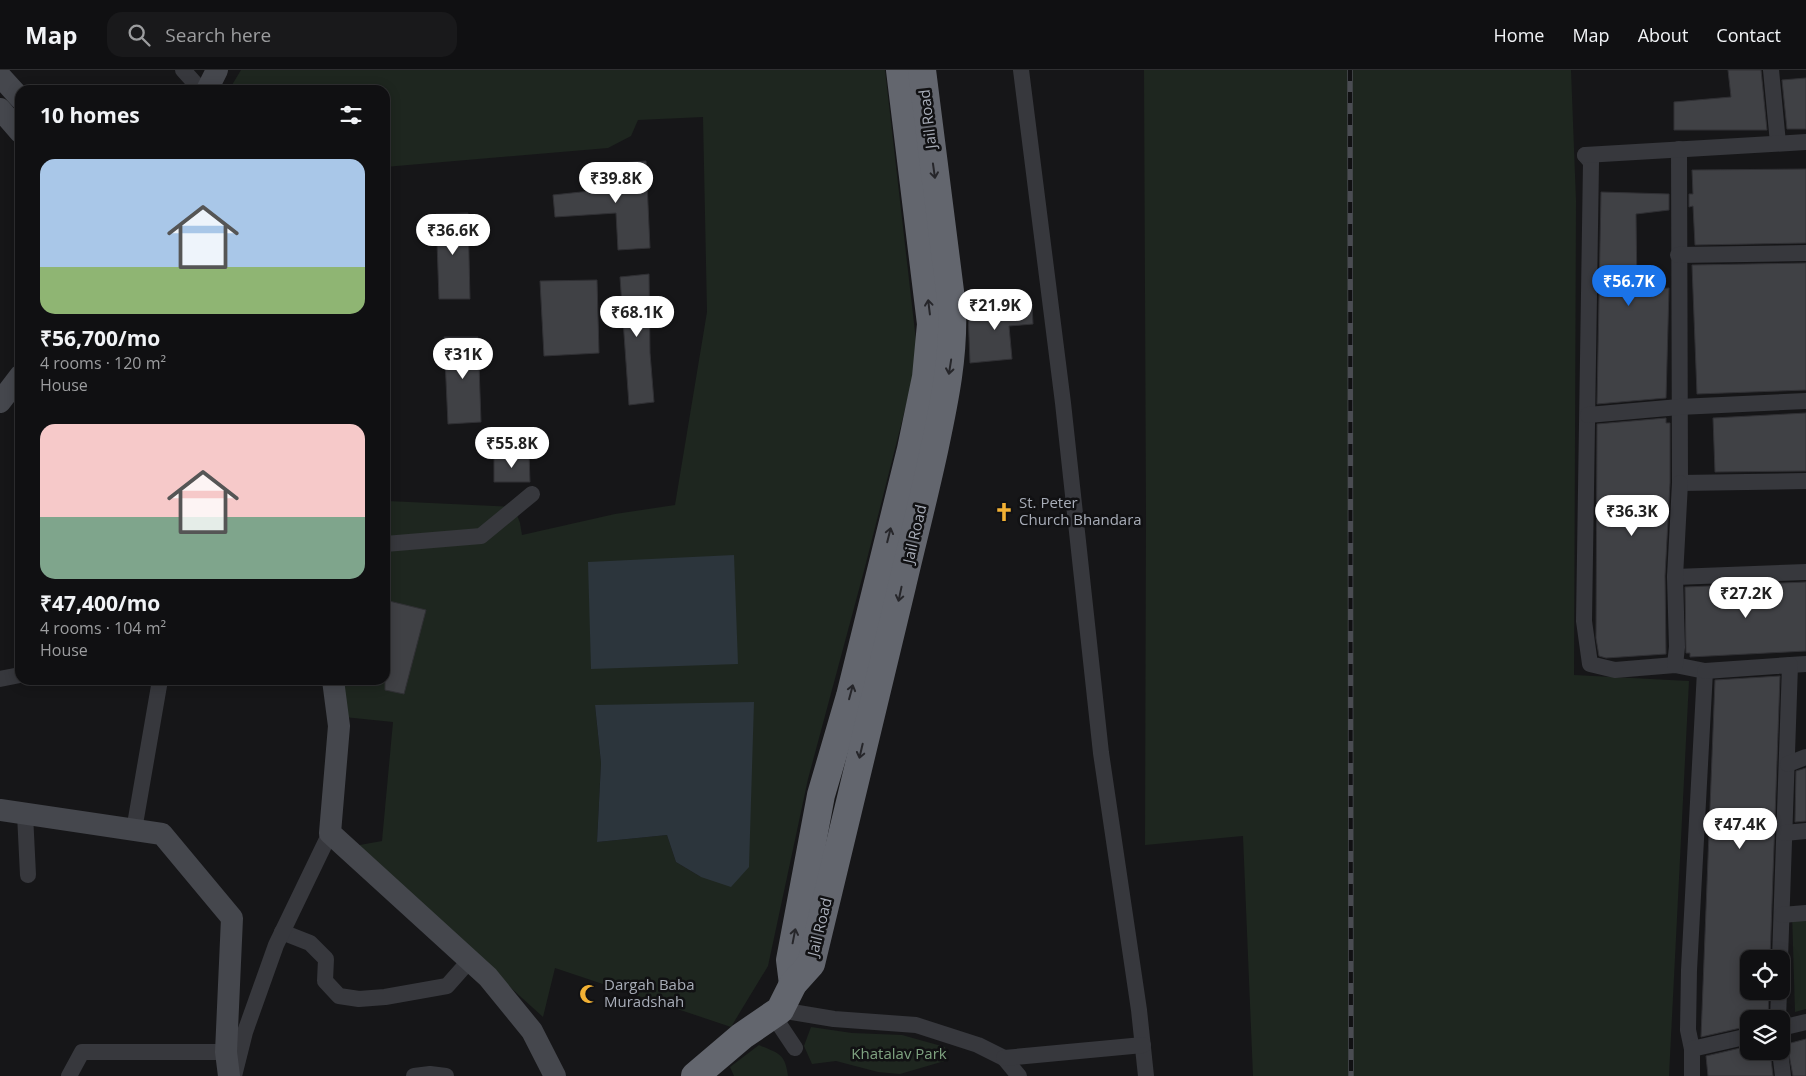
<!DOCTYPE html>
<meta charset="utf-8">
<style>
body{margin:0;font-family:"Open Sans",sans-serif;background:#19191b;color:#f1f3f6;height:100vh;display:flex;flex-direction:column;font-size:19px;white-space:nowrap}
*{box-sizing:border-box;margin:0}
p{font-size:16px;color:#9c9d9f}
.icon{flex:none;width:28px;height:28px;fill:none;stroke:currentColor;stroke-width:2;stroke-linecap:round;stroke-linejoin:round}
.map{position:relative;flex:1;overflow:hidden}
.panel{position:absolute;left:15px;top:15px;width:375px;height:600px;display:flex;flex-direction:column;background:#101012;border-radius:15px;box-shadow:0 2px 12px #0003,0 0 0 1px #303032}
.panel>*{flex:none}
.fabs{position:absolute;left:1740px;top:880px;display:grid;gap:10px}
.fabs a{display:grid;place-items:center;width:50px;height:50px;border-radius:10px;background:#101012;box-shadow:0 2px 12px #0003,0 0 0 1px #303032;font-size:25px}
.price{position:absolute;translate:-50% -42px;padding:0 11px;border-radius:18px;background:#fff;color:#222;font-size:16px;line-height:32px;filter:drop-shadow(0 1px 2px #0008)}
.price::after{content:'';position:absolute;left:50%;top:30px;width:15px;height:11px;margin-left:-8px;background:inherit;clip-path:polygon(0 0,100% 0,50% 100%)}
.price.on{background:#1a73e8;color:#fff}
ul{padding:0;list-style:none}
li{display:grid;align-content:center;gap:10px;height:265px;padding:0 25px}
li span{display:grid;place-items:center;height:155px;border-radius:15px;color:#555}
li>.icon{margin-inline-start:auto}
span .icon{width:90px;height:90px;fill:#fffc;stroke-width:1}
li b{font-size:21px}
h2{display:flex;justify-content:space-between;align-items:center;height:60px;padding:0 25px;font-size:21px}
header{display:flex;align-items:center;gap:30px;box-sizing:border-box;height:70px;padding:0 25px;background:#101012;border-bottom:1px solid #303032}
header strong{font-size:24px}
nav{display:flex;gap:28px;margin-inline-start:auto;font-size:18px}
.search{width:350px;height:45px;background:#19191b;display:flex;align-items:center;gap:12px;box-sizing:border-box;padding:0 18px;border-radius:15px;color:#9c9d9f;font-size:19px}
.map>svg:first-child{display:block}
.green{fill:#1e261f;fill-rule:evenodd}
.water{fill:#2c353c}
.building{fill:#404145;stroke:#303034}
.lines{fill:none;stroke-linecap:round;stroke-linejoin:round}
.street{stroke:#37383d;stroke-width:16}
.secondary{stroke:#45474d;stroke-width:22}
.highway{stroke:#63666e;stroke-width:28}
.rail-casing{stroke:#4a4c52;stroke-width:5.5}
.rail{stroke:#111113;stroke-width:4;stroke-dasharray:11;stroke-linecap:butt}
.oneway{stroke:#26262a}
.labels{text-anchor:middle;stroke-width:5;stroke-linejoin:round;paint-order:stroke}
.street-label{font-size:15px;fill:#a8adb8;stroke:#111113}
.poi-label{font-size:15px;fill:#a8adb8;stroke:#111113;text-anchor:start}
.park-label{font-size:15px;fill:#7fa381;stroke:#111113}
</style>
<header>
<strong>Map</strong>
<div class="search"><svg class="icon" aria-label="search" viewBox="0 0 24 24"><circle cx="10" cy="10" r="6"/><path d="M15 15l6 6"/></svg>Search here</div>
<nav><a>Home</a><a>Map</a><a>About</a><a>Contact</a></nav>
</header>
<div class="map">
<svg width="1806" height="1006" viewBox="0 0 1806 1006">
<rect width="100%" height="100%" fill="#161618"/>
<!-- green -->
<g class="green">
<path d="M241,0H885L918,288L865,497L808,709L768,896L731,957L555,898L543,947L354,776L382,771L393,652L344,647L337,610H385V391L388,431L514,437L520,453L522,465L615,444L675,435L707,242L703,47L638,50L631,66L608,78L385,97V20H229ZM595,635L701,807L676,792L667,765L597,772L601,693Z"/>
<polygon points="1144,0 1571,0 1576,131 1574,605 1689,611 1669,1006 1253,1006 1243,766 1145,775 1146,445"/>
<polygon points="1806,840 1806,939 1795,942 1792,842"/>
<polygon points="811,957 852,963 902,965 945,977 948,990 900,1004 878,1002 836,991 812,994 804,976"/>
<path d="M759,975C779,984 785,983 788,1006H734L730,997Z"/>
</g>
<!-- water -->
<g class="water">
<polygon points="734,485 738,594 591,599 588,492"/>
<polygon points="754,632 749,797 731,817 701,807 676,792 667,765 597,772 601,693 595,635"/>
</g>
<!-- building -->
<g class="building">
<polygon points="1728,0 1761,0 1767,60 1674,60 1674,32 1731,27"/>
<polygon points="1806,8 1806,59 1787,59 1782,10"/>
<polygon points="646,91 650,178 618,180 616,143 555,147 553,125 609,119 607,94"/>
<polygon points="1806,99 1806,173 1695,175 1693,136 1689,137 1689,124 1693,124 1692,100"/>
<polygon points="1601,122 1669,124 1669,140 1636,144 1637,220 1669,218 1666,328 1597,334"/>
<polygon points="468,143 470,229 439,229 436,144"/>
<polygon points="1806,193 1806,320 1697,324 1692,195"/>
<polygon points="649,204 650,283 654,332 629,335 620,207"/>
<polygon points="597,210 599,283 544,286 540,211"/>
<polygon points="1032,234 1033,254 1009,256 1012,289 970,293 968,240"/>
<polygon points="444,267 478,267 481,352 448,354"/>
<polygon points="1806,343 1806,401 1715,402 1713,348"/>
<polygon points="1666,348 1666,353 1670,353 1670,413 1665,506 1666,584 1606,588 1599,586 1596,568 1597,354"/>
<polygon points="529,384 530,412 494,412 494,386"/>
<polygon points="1806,512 1806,581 1690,587 1690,583 1686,583 1685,517"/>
<polygon points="385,530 426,540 404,624 385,620"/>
<polygon points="1780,606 1770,889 1749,889 1749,921 1769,921 1768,949 1749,949 1749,956 1701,967 1715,610"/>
<polygon points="1806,698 1806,751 1795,752 1796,701"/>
<polygon points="1806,969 1806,1006 1793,1006 1787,974"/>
<polygon points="1749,976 1749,981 1770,981 1773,1006 1708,1006 1706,986"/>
</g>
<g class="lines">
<!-- street -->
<g class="street">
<polyline points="183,0 201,20"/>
<polyline points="1021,0 1063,333 1101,683 1139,940 1146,1006"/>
<polyline points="1771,0 1778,73"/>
<polyline points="1679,79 1680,413 1806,411"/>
<polyline points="1585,85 1591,92 1584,551 1590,594 1615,600 1675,595 1705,601 1689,900 1688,960 1692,979"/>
<polyline points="1585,85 1806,72"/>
<polyline points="1678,185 1806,183"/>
<polyline points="1588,345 1679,337 1806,331"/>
<polyline points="385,474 481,466 532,424"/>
<polyline points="1675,507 1806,502"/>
<polyline points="1675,595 1677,577 1675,507 1680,413"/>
<polyline points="1790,595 1806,594"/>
<polyline points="1705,601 1790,595 1780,889"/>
<polyline points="0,609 20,605"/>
<polyline points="1788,694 1806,687"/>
<polyline points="25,744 28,805"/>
<polyline points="134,760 160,610"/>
<polyline points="1785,763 1806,761"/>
<polyline points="1782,845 1806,843"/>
<polyline points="282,862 310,873 326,889 325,911 339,926 359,929 385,927 447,916 470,890"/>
<polyline points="780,940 834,949 916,955 978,975 1004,988 1019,1006"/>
<polyline points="773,945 795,978"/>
<polyline points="1778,949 1779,921"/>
<polyline points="1781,958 1806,952"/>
<polyline points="1780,981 1783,1006"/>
<polyline points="1004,988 1143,975"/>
<polyline points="69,1006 82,982 226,982"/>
<polyline points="234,1006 245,962 276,875 330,763"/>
<polyline points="414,1006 430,1004 446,1006"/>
<polyline points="1692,1006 1692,979 1749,966"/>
</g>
<!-- secondary -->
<g class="secondary">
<polyline points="0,6 20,28"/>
<polyline points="207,20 217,0"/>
<polyline points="0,39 20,62"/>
<polyline points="0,332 20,306"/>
<polyline points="333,610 339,656 330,763 488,907 532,961 555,1006"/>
<polyline points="0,740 162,764 232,848 226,982 229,1006"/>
</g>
<!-- highway -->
<g class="highway">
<polyline points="793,914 790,890 821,725 850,626 911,379 926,307 931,254 900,0"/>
<path d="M695,1006L742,966L780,940L793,914L811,894C842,768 872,642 902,516C913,469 925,423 935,376C945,329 954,285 952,237L922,0"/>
</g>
<!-- rail casing -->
<g class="rail-casing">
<polyline id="rail" points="1350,0 1351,1006"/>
</g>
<!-- rail -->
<use href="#rail" class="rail"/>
</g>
<!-- one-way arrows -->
<defs><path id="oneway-shaft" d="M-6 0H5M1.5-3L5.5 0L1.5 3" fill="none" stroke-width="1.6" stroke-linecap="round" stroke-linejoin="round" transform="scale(1.25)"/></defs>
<g class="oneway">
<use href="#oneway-shaft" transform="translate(934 101) rotate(82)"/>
<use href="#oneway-shaft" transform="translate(929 237) rotate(-97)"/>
<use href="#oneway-shaft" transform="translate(950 297) rotate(99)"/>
<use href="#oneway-shaft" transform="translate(889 465) rotate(-76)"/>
<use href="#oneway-shaft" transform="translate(900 524) rotate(102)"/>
<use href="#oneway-shaft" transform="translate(851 622) rotate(-75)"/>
<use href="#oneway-shaft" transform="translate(861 681) rotate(103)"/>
<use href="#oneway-shaft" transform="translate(794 866) rotate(-79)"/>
</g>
<!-- icons -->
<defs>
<g id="church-bare" transform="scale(1.5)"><path d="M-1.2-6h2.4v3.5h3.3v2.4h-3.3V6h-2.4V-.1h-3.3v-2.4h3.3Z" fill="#f2b134" stroke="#111113" stroke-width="2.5" paint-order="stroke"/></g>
<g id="mosque-bare" transform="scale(1.5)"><path d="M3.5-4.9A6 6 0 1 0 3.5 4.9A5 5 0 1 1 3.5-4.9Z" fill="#f2b134" stroke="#111113" stroke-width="2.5" paint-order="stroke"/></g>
</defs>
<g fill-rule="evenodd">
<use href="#church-bare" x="1004" y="442"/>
<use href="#mosque-bare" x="589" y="924"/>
</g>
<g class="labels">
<!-- street labels -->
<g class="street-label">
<text transform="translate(928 49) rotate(-97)" y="5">Jail Road</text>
<text transform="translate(915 464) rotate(-77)" y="5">Jail Road</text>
<text transform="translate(820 857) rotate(-76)" y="5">Jail Road</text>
</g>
<!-- poi labels -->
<g class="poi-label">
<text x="1019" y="438">St. Peter<tspan x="1019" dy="17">Church Bhandara</tspan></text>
<text x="604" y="920">Dargah Baba<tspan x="604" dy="17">Muradshah</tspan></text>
</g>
<!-- park labels -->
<g class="park-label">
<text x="899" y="989">Khatalav Park</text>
</g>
</g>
</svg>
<div class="fabs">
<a><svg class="icon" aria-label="locate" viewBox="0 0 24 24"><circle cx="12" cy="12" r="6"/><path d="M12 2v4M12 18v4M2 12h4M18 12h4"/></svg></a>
<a><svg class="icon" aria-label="layers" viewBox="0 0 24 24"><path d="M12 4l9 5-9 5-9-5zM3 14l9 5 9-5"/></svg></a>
</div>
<b class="price" style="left:616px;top:134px">₹39.8K</b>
<b class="price" style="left:453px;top:186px">₹36.6K</b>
<b class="price on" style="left:1629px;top:237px">₹56.7K</b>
<b class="price" style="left:995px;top:261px">₹21.9K</b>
<b class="price" style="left:637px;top:268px">₹68.1K</b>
<b class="price" style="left:463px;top:310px">₹31K</b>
<b class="price" style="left:512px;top:399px">₹55.8K</b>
<b class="price" style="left:1632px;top:467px">₹36.3K</b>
<b class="price" style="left:1746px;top:549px">₹27.2K</b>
<b class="price" style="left:1740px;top:780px">₹47.4K</b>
<section class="panel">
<h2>10 homes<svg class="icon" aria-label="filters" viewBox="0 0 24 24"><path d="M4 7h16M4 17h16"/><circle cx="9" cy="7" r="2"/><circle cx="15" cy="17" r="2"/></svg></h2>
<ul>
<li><span style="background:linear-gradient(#a9c7e8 70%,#8fb573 0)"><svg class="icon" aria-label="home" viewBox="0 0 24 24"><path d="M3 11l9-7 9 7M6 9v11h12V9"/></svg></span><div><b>₹56,700/mo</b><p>4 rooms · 120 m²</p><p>House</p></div></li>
<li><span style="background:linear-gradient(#f6c9c9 60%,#7fa58c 0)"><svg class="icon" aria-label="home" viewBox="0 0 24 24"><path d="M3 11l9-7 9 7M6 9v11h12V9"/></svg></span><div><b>₹47,400/mo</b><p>4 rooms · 104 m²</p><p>House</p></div></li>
</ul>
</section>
</div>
